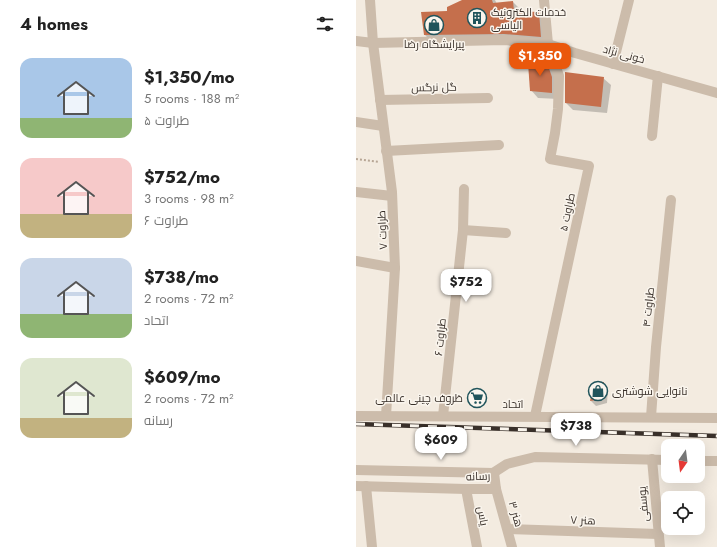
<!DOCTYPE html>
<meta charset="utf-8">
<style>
body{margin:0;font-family:Jost,Cairo,sans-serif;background:#f2f2f2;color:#222;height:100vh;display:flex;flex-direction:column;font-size:15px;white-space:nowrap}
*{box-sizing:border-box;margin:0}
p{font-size:13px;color:#767676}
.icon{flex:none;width:22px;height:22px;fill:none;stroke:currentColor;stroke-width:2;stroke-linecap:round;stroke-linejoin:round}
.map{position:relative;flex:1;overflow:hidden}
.side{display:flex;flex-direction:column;background:#fff;width:356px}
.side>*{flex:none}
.needle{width:26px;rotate:194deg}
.tools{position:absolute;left:305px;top:439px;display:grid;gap:8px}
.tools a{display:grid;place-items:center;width:44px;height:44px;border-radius:8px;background:#fff;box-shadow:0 4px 16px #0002;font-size:20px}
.price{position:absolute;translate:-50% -34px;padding:0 9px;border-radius:8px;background:#fff;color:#222;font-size:13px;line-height:26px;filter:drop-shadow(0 1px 2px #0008)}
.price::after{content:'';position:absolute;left:50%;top:24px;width:12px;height:9px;margin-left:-6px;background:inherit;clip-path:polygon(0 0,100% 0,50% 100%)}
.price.on{background:#ea580c;color:#fff}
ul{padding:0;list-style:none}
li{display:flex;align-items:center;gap:12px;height:100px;padding:0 20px}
li span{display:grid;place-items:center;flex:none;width:112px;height:80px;border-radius:12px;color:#555}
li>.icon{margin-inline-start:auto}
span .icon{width:48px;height:48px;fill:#fffc;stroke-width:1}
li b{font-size:17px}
h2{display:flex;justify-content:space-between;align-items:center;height:48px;padding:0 20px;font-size:17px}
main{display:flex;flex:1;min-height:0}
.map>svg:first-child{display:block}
.shadow{fill:#0003}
.building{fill:#c56f4c}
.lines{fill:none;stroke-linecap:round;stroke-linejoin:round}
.path{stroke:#b7a695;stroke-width:2;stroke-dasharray:2 2;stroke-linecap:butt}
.minor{stroke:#ccbcab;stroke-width:10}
.rail-casing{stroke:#39302a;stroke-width:4.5}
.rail{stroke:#faf5ed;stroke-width:3;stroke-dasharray:9;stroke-linecap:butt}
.labels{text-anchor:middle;stroke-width:3;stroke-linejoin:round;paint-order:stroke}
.poi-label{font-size:11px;fill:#39302a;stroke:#faf5ed;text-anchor:start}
.street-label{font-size:11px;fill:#39302a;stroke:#faf5ed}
</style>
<main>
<section class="side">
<h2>4 homes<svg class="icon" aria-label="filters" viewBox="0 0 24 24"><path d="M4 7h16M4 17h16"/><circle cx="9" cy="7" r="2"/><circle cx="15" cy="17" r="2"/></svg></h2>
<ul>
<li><span style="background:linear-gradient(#a9c7e8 75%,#8fb573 0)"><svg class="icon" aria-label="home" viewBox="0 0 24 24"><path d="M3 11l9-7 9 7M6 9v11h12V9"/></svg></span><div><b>$1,350/mo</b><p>5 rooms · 188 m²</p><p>طراوت ۵</p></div></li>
<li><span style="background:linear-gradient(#f6c9c9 70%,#c2b280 0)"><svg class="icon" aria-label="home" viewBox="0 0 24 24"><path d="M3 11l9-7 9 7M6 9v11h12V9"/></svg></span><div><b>$752/mo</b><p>3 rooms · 98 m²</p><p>طراوت ۶</p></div></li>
<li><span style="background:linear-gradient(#c9d6e8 70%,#8fb573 0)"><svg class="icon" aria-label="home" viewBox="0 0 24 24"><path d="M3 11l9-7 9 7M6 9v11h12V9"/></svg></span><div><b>$738/mo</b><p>2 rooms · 72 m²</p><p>اتحاد</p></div></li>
<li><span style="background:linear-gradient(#dfe7d0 75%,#c2b280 0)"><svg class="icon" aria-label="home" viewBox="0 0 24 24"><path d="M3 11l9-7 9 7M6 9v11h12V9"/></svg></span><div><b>$609/mo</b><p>2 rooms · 72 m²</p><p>رسانه</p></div></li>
</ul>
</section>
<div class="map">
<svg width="361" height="547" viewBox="0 0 361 547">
<rect width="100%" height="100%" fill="#f3ebe0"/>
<!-- shadow -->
<g class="shadow">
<polygon points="108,0 139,0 141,4 157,2 163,8 163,13 182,13 188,19 190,42 75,41 69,35 92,12"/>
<polygon points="190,61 197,68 203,99 182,98 175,90"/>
<polygon points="247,78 255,85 251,113 217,110 210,103"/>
<polygon points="247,383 252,388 251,403 240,406 235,401 239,384"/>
</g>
<!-- building -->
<g class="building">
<polygon points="106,0 136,0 137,3 157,1 158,11 183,12 185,37 148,34 68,35 65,12 91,11 91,7"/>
<polygon points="183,60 190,60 196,77 196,93 174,91 172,63"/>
<polygon points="209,72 248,77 245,107 209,103"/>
<polygon points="248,382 247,399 234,401 238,383"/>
</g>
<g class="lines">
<!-- path -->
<polyline class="path" points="0,159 23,162"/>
<!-- minor -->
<g class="minor">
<polyline points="14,0 17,43 36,192 39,268 30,416"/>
<polyline points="0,41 17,43 148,40 192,44 219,53 361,93"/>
<polyline points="257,64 273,0"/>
<polyline points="24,100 132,98"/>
<polyline points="0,122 27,126"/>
<polyline points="296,136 302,76"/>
<polyline points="30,151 143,145"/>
<polyline points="0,192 36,196"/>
<polyline points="107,230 150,233"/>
<polyline points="0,261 39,268"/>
<polyline points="0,416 361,418"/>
<polyline points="87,416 107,230 108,189"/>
<polyline points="179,416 233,166 194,159 199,133 202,109 203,76 192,44 188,0"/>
<polyline points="295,417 300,347 315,200"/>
<polyline points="296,459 304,547"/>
<polyline points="342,461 361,461"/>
<polyline points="0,470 138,473 140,489 156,547"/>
<polyline points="137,473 151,464 179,457 312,460"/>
<polyline points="0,486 110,489 140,489"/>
<polyline points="10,486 16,547"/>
<polyline points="110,489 121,547"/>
<polyline points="152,529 302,534"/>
</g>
<!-- rail casing -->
<g class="rail-casing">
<polyline id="rail" points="0,424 361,436"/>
</g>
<!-- rail -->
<use href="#rail" class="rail"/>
</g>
<!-- icons -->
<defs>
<g id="building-ring" transform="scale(1)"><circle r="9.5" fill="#faf5ed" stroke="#20545b" stroke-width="1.5"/><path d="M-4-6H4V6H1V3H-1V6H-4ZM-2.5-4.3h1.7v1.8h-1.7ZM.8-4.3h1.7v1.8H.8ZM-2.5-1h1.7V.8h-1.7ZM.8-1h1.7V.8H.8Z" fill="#20545b"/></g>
<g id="shop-ring" transform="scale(1)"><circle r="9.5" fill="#faf5ed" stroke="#20545b" stroke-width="1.5"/><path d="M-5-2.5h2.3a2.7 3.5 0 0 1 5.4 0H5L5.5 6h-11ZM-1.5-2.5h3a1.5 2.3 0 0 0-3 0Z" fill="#20545b"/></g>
<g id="supermarket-ring" transform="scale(1)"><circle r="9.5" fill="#faf5ed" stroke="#20545b" stroke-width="1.5"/><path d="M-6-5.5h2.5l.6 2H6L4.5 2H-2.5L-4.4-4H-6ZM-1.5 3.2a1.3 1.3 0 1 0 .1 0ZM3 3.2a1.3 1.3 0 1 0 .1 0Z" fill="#20545b"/></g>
</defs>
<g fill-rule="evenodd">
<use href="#building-ring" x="121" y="18"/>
<use href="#shop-ring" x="78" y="25"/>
<use href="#shop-ring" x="242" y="391"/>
<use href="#supermarket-ring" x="121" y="398"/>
</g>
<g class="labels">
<!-- poi labels -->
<g class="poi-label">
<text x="135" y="16">خدمات الکترونیک<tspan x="135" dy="13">الیاسی</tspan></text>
<text x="78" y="48" text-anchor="middle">پیرایشگاه رضا</text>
<text x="256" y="395">نانوایی شوشتری</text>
<text x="107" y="402" text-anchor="end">ظروف چینی عالمی</text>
</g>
<!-- street labels -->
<g class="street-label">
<text transform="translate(268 54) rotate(15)" y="4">خونی نژاد</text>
<text transform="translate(78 87) rotate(-1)" y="4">گل نرگس</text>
<text transform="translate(211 212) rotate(-78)" y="4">طراوت ۵</text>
<text transform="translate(26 230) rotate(-93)" y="4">طراوت ۷</text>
<text transform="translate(292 307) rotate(-84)" y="4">طراوت ۴</text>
<text transform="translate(84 337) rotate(-84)" y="4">طراوت ۶</text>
<text x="157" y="408">اتحاد</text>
<text transform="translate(122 476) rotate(-2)" y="4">رسانه</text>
<text transform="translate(287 504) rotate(-95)" y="4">یوسفی</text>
<text transform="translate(160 514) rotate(74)" y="4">هنر ۳</text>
<text transform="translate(127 516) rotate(79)" y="4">یاس</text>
<text transform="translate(227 520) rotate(2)" y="4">هنر ۷</text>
</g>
</g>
</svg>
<div class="tools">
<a><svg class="needle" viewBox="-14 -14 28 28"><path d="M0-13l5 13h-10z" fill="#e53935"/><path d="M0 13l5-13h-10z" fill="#767676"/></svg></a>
<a><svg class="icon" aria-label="locate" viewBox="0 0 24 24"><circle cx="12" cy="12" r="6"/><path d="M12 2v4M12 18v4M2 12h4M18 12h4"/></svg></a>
</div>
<b class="price on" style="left:184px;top:77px">$1,350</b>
<b class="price" style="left:110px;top:303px">$752</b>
<b class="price" style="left:220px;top:447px">$738</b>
<b class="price" style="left:85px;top:461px">$609</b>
</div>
</main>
